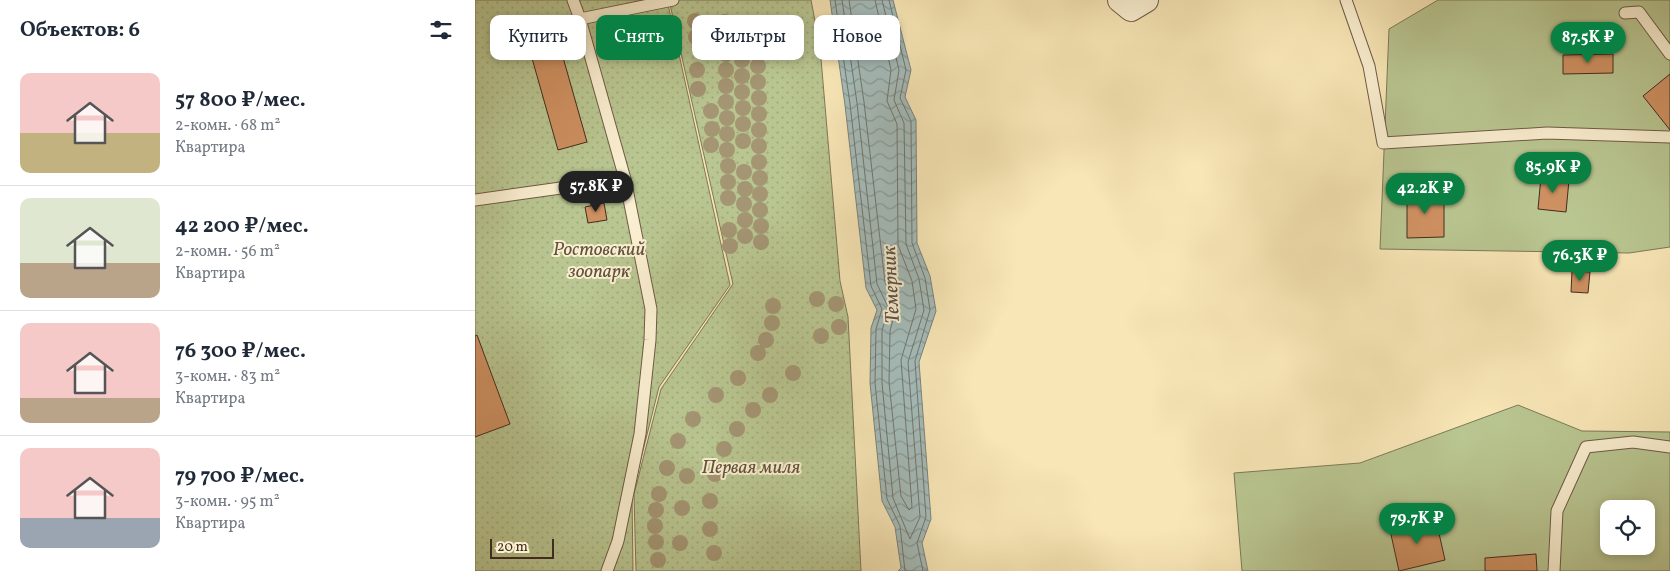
<!DOCTYPE html>
<html lang="ru">
<meta charset="utf-8">
<style>
body{margin:0;font-family:Vollkorn,serif;background:#f6f6f7;color:#1f2937;height:100vh;display:flex;flex-direction:column;font-size:19px;white-space:nowrap}
*{box-sizing:border-box;margin:0}
p{font-size:16px;color:#747a83}
.icon{flex:none;width:28px;height:28px;fill:none;stroke:currentColor;stroke-width:2;stroke-linecap:round;stroke-linejoin:round}
.map{position:relative;flex:1;overflow:hidden}
.details{display:flex;flex-direction:column;background:#fff;width:475px}
.details>*{flex:none}
.banner{position:absolute;left:15px;top:15px;width:475px;height:45px;display:flex;gap:10px}
.buttons{position:absolute;left:1125px;top:500px;display:grid;gap:10px}
.buttons a{display:grid;place-items:center;width:55px;height:55px;border-radius:10px;background:#fff;box-shadow:0 2px 8px #0003;font-size:25px}
.scale{position:absolute;left:15px;bottom:12px;width:64px;box-sizing:border-box;padding-left:5px;border:2px solid #422c20;border-top:0;font-size:14px;line-height:18px;white-space:nowrap;color:#422c20;-webkit-text-stroke:4px #faefd0;paint-order:stroke}
.price{position:absolute;translate:-50% -42px;padding:0 11px;border-radius:18px;background:#0b8043;color:#fff;font-size:16px;line-height:32px;filter:drop-shadow(0 1px 2px #0008)}
.price::after{content:'';position:absolute;left:50%;top:30px;width:15px;height:11px;margin-left:-8px;background:inherit;clip-path:polygon(0 0,100% 0,50% 100%)}
.price.on{background:#222;color:#fff}
ul{padding:0;list-style:none}
li{display:flex;align-items:center;gap:15px;height:125px;padding:0 20px}
li+li{border-top:1px solid #e0e1e3}
li span{display:grid;place-items:center;flex:none;width:140px;height:100px;border-radius:10px;color:#555}
li>.icon{margin-inline-start:auto}
span .icon{width:60px;height:60px;fill:#fffc;stroke-width:1}
li b{font-size:21px}
h2{display:flex;justify-content:space-between;align-items:center;height:60px;padding:0 20px;font-size:21px}
.chip{padding:0 18px;border-radius:10px;background:#fff;box-shadow:0 2px 8px #0003;font-size:18px;line-height:45px}
.chip.on{background:#0b8043;color:#fff}
main{display:flex;flex:1;min-height:0}
.map>svg:first-child{display:block}
.grass{fill:url(#grass-dots);stroke:#7e7958}
.garden{fill:#b9c691;stroke:#7e7958;fill-rule:evenodd}
.water{fill:url(#water-waves);stroke:#7d827c}
.lines{fill:none;stroke-linecap:round;stroke-linejoin:round}
.shore{stroke:#73746d;stroke-width:1}
.building{fill:#cf9162;stroke:#422c20}
.service-casing{stroke:#705a46;stroke-width:13}
.minor-casing{stroke:#705a46;stroke-width:26}
.service{stroke:#faefd0;stroke-width:11}
.minor{stroke:#faefd0;stroke-width:24}
.tree{fill:#a49573}
.labels{text-anchor:middle;stroke-width:4;stroke-linejoin:round;paint-order:stroke}
.park-label{font-size:19px;font-style:italic;fill:#60523c;stroke:#faefd0}
.water-label{font-size:20px;font-style:italic;fill:#5a5046;stroke:#faefd0}
</style>
<main>
<section class="details">
<h2>Объектов: 6<svg class="icon" aria-label="filters" viewBox="0 0 24 24"><path d="M4 7h16M4 17h16"/><circle cx="9" cy="7" r="2"/><circle cx="15" cy="17" r="2"/></svg></h2>
<ul>
<li><span style="background:linear-gradient(#f6c9c9 60%,#c2b280 0)"><svg class="icon" aria-label="home" viewBox="0 0 24 24"><path d="M3 11l9-7 9 7M6 9v11h12V9"/></svg></span><div><b>57 800 ₽/мес.</b><p>2-комн. · 68 m²</p><p>Квартира</p></div></li>
<li><span style="background:linear-gradient(#dfe7d0 65%,#b9a48a 0)"><svg class="icon" aria-label="home" viewBox="0 0 24 24"><path d="M3 11l9-7 9 7M6 9v11h12V9"/></svg></span><div><b>42 200 ₽/мес.</b><p>2-комн. · 56 m²</p><p>Квартира</p></div></li>
<li><span style="background:linear-gradient(#f6c9c9 75%,#b9a48a 0)"><svg class="icon" aria-label="home" viewBox="0 0 24 24"><path d="M3 11l9-7 9 7M6 9v11h12V9"/></svg></span><div><b>76 300 ₽/мес.</b><p>3-комн. · 83 m²</p><p>Квартира</p></div></li>
<li><span style="background:linear-gradient(#f6c9c9 70%,#9aa5b1 0)"><svg class="icon" aria-label="home" viewBox="0 0 24 24"><path d="M3 11l9-7 9 7M6 9v11h12V9"/></svg></span><div><b>79 700 ₽/мес.</b><p>3-комн. · 95 m²</p><p>Квартира</p></div></li>
</ul>
</section>
<div class="map">
<svg width="1195" height="571" viewBox="0 0 1195 571">
<defs>
<pattern id="grass-dots" width="8" height="8" patternUnits="userSpaceOnUse" patternTransform="scale(1.25)"><rect width="8" height="8" fill="#b9c691"/><path d="M2 2h.1M6 6h.1" fill="none" stroke="#a0aa7d" stroke-width="1.8" stroke-linecap="round"/></pattern>
<pattern id="water-waves" width="16" height="10" patternUnits="userSpaceOnUse" patternTransform="scale(1.25)"><rect width="16" height="10" fill="#a4bcba"/><path d="M0 5q4-4 8 0t8 0" fill="none" stroke="#879997"/></pattern>
</defs>
<rect width="100%" height="100%" fill="#f8e6b6"/>
<filter id="stains"><feTurbulence type="fractalNoise" baseFrequency=".004" numOctaves="4"/><feColorMatrix values="0 0 0 0 .2 0 0 0 0 .09 0 0 0 0 .02 0 0 0 .5 -.17"/></filter>
<radialGradient id="worn" r=".72"><stop offset=".6" stop-color="#630" stop-opacity="0"/><stop offset="1" stop-color="#630" stop-opacity=".3"/></radialGradient>
<!-- grass -->
<g class="grass">
<polygon points="0,0 192,0 255,285 184,387 157,494 158,571 0,571"/>
<polygon points="194,0 336,0 345,47 365,281 373,317 386,571 161,571 159,494 186,389 258,284"/>
</g>
<!-- garden -->
<g class="garden">
<polygon points="963,0 1195,0 1195,247 1154,253 905,249 914,29"/>
<path d="M1043,405L1107,431L1195,432V571H767L759,473L885,463ZM1134,509H1171V546H1134Z"/>
</g>
<!-- water -->
<polygon class="water" points="355,0 418,0 436,70 430,97 441,120 442,243 455,276 461,311 444,362 456,519 447,543 453,571 423,571 426,568 420,527 407,501 395,383 396,328 402,310 391,288 370,105"/>
<g class="lines">
<!-- shore -->
<g class="shore">
<polyline points="360,0 375,104 396,286 407,309 401,329 400,383 412,499 425,526 430,571"/>
<polyline points="367,0 382,103 402,284 414,309 407,330 407,383 418,498 435,539 445,517 433,362 449,310 444,279 431,244 429,123 419,100 424,70 407,0"/>
<polyline points="374,0 389,102 410,282 421,308 415,331 414,382 426,496 434,510 437,507 426,360 441,309 437,281 423,245 422,124 412,101 416,70 400,0"/>
<polyline points="414,0 431,70 425,98 436,121 437,243 450,278 455,310 440,361 451,517 442,543 448,571"/>
</g>
</g>
<!-- building -->
<g class="building">
<polygon points="78,22 112,142 83,150 49,30"/>
<polygon points="1138,54 1138,73 1088,74 1088,55"/>
<polygon points="1195,74 1195,130 1168,96"/>
<polygon points="1066,177 1094,180 1091,212 1063,209"/>
<polygon points="932,192 969,192 969,237 932,238"/>
<polygon points="129,203 132,220 113,223 110,207"/>
<polygon points="1097,271 1115,272 1113,293 1096,292"/>
<polygon points="2,335 35,424 0,437 0,336"/>
<polygon points="961,520 970,560 924,571 915,530"/>
<polygon points="1061,554 1062,571 1010,571 1010,558"/>
</g>
<g class="lines">
<!-- service casing -->
<g class="service-casing">
<g id="service">
<polyline points="98,0 105,19 150,179 176,309 175,340 165,434 143,541 132,571"/>
<polyline points="871,0 894,66 908,143 1072,133 1195,137"/>
<polyline points="1150,13 1164,12 1195,54"/>
<polyline points="105,19 198,0"/>
<polyline points="0,200 150,179"/>
<polyline points="1079,571 1082,511 1111,447 1158,442 1195,447"/>
</g>
</g>
<!-- minor casing -->
<g class="minor-casing">
<polyline id="minor" points="645,0 656,9 671,0"/>
</g>
<!-- service -->
<use href="#service" class="service"/>
<!-- minor -->
<use href="#minor" class="minor"/>
</g>
<!-- trees -->
<g class="tree">
<circle cx="220" cy="21" r="8"/>
<circle cx="250" cy="22" r="8"/>
<circle cx="266" cy="28" r="8"/>
<circle cx="221" cy="37" r="8"/>
<circle cx="250" cy="38" r="8"/>
<circle cx="266" cy="44" r="8"/>
<circle cx="235" cy="48" r="8"/>
<circle cx="282" cy="50" r="8"/>
<circle cx="251" cy="54" r="8"/>
<circle cx="267" cy="60" r="8"/>
<circle cx="283" cy="66" r="8"/>
<circle cx="222" cy="70" r="8"/>
<circle cx="251" cy="70" r="8"/>
<circle cx="267" cy="76" r="8"/>
<circle cx="283" cy="82" r="8"/>
<circle cx="251" cy="86" r="8"/>
<circle cx="223" cy="89" r="8"/>
<circle cx="267" cy="92" r="8"/>
<circle cx="284" cy="98" r="8"/>
<circle cx="251" cy="102" r="8"/>
<circle cx="268" cy="108" r="8"/>
<circle cx="236" cy="111" r="8"/>
<circle cx="284" cy="114" r="8"/>
<circle cx="252" cy="118" r="8"/>
<circle cx="268" cy="124" r="8"/>
<circle cx="237" cy="129" r="8"/>
<circle cx="284" cy="130" r="8"/>
<circle cx="252" cy="134" r="8"/>
<circle cx="268" cy="141" r="8"/>
<circle cx="236" cy="145" r="8"/>
<circle cx="284" cy="146" r="8"/>
<circle cx="252" cy="150" r="8"/>
<circle cx="284" cy="162" r="8"/>
<circle cx="253" cy="166" r="8"/>
<circle cx="269" cy="172" r="8"/>
<circle cx="285" cy="178" r="8"/>
<circle cx="253" cy="182" r="8"/>
<circle cx="270" cy="189" r="8"/>
<circle cx="285" cy="194" r="8"/>
<circle cx="253" cy="198" r="8"/>
<circle cx="269" cy="204" r="8"/>
<circle cx="285" cy="210" r="8"/>
<circle cx="270" cy="220" r="8"/>
<circle cx="286" cy="226" r="8"/>
<circle cx="254" cy="230" r="8"/>
<circle cx="270" cy="236" r="8"/>
<circle cx="286" cy="242" r="8"/>
<circle cx="255" cy="246" r="8"/>
<circle cx="342" cy="299" r="8"/>
<circle cx="361" cy="304" r="8"/>
<circle cx="298" cy="306" r="8"/>
<circle cx="297" cy="323" r="8"/>
<circle cx="364" cy="327" r="8"/>
<circle cx="346" cy="336" r="8"/>
<circle cx="291" cy="340" r="8"/>
<circle cx="283" cy="353" r="8"/>
<circle cx="318" cy="373" r="8"/>
<circle cx="263" cy="378" r="8"/>
<circle cx="241" cy="395" r="8"/>
<circle cx="295" cy="395" r="8"/>
<circle cx="278" cy="410" r="8"/>
<circle cx="218" cy="419" r="8"/>
<circle cx="262" cy="429" r="8"/>
<circle cx="203" cy="441" r="8"/>
<circle cx="249" cy="449" r="8"/>
<circle cx="192" cy="468" r="8"/>
<circle cx="240" cy="474" r="8"/>
<circle cx="212" cy="476" r="8"/>
<circle cx="184" cy="494" r="8"/>
<circle cx="235" cy="501" r="8"/>
<circle cx="207" cy="508" r="8"/>
<circle cx="181" cy="510" r="8"/>
<circle cx="180" cy="526" r="8"/>
<circle cx="235" cy="529" r="8"/>
<circle cx="181" cy="542" r="8"/>
<circle cx="205" cy="543" r="8"/>
<circle cx="239" cy="553" r="8"/>
<circle cx="183" cy="560" r="8"/>
</g>
<g class="labels">
<!-- park labels -->
<g class="park-label">
<text x="124" y="255">Ростовский<tspan x="124" dy="22">зоопарк</tspan></text>
<text x="276" y="473">Первая миля</text>
</g>
<!-- water labels -->
<g class="water-label">
<text transform="translate(415 285) rotate(-93)" y="7">Темерник</text>
</g>
</g>
<rect width="100%" height="100%" filter="url(#stains)"/>
<rect width="100%" height="100%" fill="url(#worn)"/>
</svg>
<div class="buttons">
<a><svg class="icon" aria-label="locate" viewBox="0 0 24 24"><circle cx="12" cy="12" r="6"/><path d="M12 2v4M12 18v4M2 12h4M18 12h4"/></svg></a>
</div>
<div class="scale">20 m</div>
<b class="price" style="left:1113px;top:64px">87.5K ₽</b>
<b class="price" style="left:1078px;top:194px">85.9K ₽</b>
<b class="price on" style="left:121px;top:213px">57.8K ₽</b>
<b class="price" style="left:950px;top:215px">42.2K ₽</b>
<b class="price" style="left:1105px;top:282px">76.3K ₽</b>
<b class="price" style="left:942px;top:545px">79.7K ₽</b>
<div class="banner">
<a class="chip">Купить</a>
<a class="chip on">Снять</a>
<a class="chip">Фильтры</a>
<a class="chip">Новое</a>
</div>
</div>
</main>
